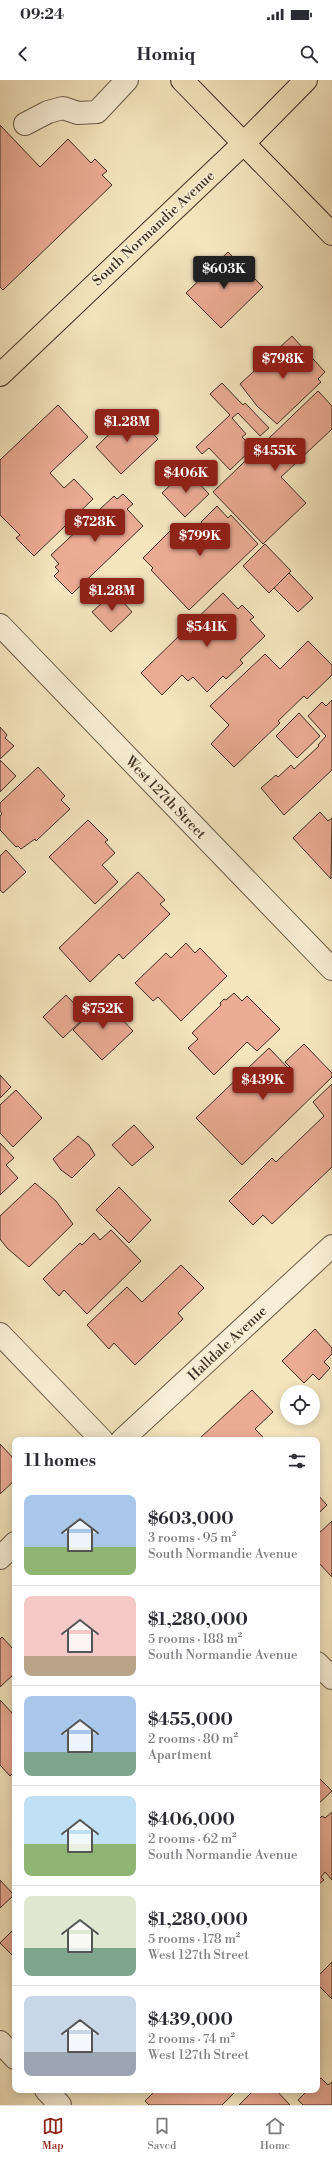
<!DOCTYPE html>
<meta charset="utf-8">
<style>
body{margin:0;font-family:"Libre Bodoni",serif;background:#f2f2f3;color:#2b2b33;height:100vh;display:flex;flex-direction:column;font-size:15px;white-space:nowrap}
*{box-sizing:border-box;margin:0}
p{font-size:13px;color:#7c7c81}
.icon{flex:none;width:22px;height:22px;fill:none;stroke:currentColor;stroke-width:2;stroke-linecap:round;stroke-linejoin:round}
.map{position:relative;flex:1;overflow:hidden}
.details{position:absolute;left:12px;top:1357px;width:308px;height:656px;display:flex;flex-direction:column;background:#fff;border-radius:8px;box-shadow:0 2px 10px #0003}
.details>*{flex:none}
.controls{position:absolute;left:280px;top:1305px;display:grid;gap:8px}
.controls a{display:grid;place-items:center;width:40px;height:40px;border-radius:50%;background:#fff;box-shadow:0 2px 10px #0003;font-size:20px}
.price{position:absolute;translate:-50% -34px;padding:0 9px;border-radius:4px;background:#8f2418;color:#fff;font-size:13px;line-height:26px;filter:drop-shadow(0 1px 2px #0008)}
.price::after{content:'';position:absolute;left:50%;top:24px;width:12px;height:9px;margin-left:-6px;background:inherit;clip-path:polygon(0 0,100% 0,50% 100%)}
.price.active{background:#222;color:#fff}
ul{padding:0;list-style:none}
li{display:flex;align-items:center;gap:12px;height:100px;padding:0 12px}
li+li{border-top:1px solid #e1e1e2}
li span{display:grid;place-items:center;flex:none;width:112px;height:80px;border-radius:8px;color:#555}
li>.icon{margin-inline-start:auto}
span .icon{width:48px;height:48px;fill:#fffc;stroke-width:1}
li b{font-size:17px}
h2{display:flex;justify-content:space-between;align-items:center;height:48px;padding:0 12px;font-size:17px}
.status{display:flex;justify-content:space-between;align-items:center;height:28px;padding:0 20px;background:#fff;direction:ltr}
.status svg{height:11px;fill:currentColor}
header{display:flex;justify-content:space-between;align-items:center;height:52px;padding:0 12px;background:#fff;font-size:18px;font-weight:700}
.tab-bar{display:flex;justify-content:space-around;align-items:center;height:56px;border-top:1px solid #e1e1e2;background:#fff;font-size:11px;color:#7c7c81}
.tab-bar a{display:grid;justify-items:center;gap:2px}
.tab-bar .active{color:#8f2418}
.map>svg:first-child{display:block}
.building{fill:#ebab94;stroke:#3d2e23}
.lines{fill:none;stroke-linecap:round;stroke-linejoin:round}
.minor-casing{stroke:#6b5c4a;stroke-width:24}
.major-casing{stroke:#3d2e23;stroke-width:24}
.minor{stroke:#f8eed5;stroke-width:22}
.major{stroke:#f4e5be;stroke-width:22}
.labels{text-anchor:middle;stroke-width:3;stroke-linejoin:round;paint-order:stroke}
.street-label{font-size:14px;fill:#3d2e23;stroke:#f8eed5}
</style>
<div class="status"><b>09:24</b><svg viewBox="0 0 49 12"><path d="M0 12V9h3v3zM5 12V6h3v6zM10 12V3h3v9zM15 12V0h3v12zM26 1h20v11H26zM47 4h2v5h-2z"/></svg></div>
<header><svg class="icon" aria-label="back" viewBox="0 0 24 24"><path d="M15 5l-7 7 7 7"/></svg>Homiq<svg class="icon" aria-label="search" viewBox="0 0 24 24"><circle cx="10" cy="10" r="6"/><path d="M15 15l6 6"/></svg></header>
<div class="map">
<svg width="332" height="2025" viewBox="0 0 332 2025">
<rect width="100%" height="100%" fill="#f4e5be"/>
<filter id="stains"><feTurbulence type="fractalNoise" baseFrequency=".005" numOctaves="4"/><feColorMatrix values="0 0 0 0 .2 0 0 0 0 .09 0 0 0 0 .02 0 0 0 .5 -.17"/></filter>
<radialGradient id="worn" r=".72"><stop offset=".6" stop-color="#630" stop-opacity="0"/><stop offset="1" stop-color="#630" stop-opacity=".3"/></radialGradient>
<!-- building -->
<g class="building">
<polygon points="0,45 40,87 68,59 91,83 95,79 107,91 102,95 112,105 3,210 0,207"/>
<polygon points="228,172 263,207 221,248 186,213"/>
<polygon points="292,256 325,292 318,299 321,302 277,344 257,326 240,304"/>
<polygon points="222,303 243,325 245,323 269,348 260,356 238,333 232,338 246,354 242,357 253,368 230,390 209,368 202,374 196,367 230,335 210,314"/>
<polygon points="318,311 332,326 332,349 281,397 306,423 263,464 213,412"/>
<polygon points="58,325 88,357 50,393 64,408 74,399 93,419 34,476 16,458 20,455 0,435 0,380"/>
<polygon points="132,332 158,359 121,394 96,367"/>
<polygon points="186,390 209,414 185,437 162,413"/>
<polygon points="123,414 133,424 127,429 143,446 72,514 54,496 59,491 55,487 59,484 51,475 114,416 117,419"/>
<polygon points="217,426 228,438 231,435 258,464 189,530 151,490 153,488 143,478 174,447 184,458 198,444 208,456 211,453 201,442"/>
<polygon points="265,464 291,491 269,513 243,486"/>
<polygon points="289,493 313,518 298,532 274,508"/>
<polygon points="114,512 132,532 111,552 92,532"/>
<polygon points="223,513 238,529 242,525 254,537 250,540 265,556 240,580 243,583 226,599 223,596 207,612 193,597 188,601 182,595 162,615 141,593"/>
<polygon points="308,561 332,585 332,595 307,619 304,616 278,641 280,643 234,687 211,664 229,645 210,626 265,574 280,589"/>
<polygon points="332,620 332,690 284,735 261,708 276,695 278,697 291,685 294,689 319,666 318,665 326,656 308,636 322,622 326,626"/>
<polygon points="299,633 320,656 297,678 276,656"/>
<polygon points="0,647 7,655 5,658 14,666 0,679"/>
<polygon points="0,680 16,696 0,712"/>
<polygon points="38,687 65,716 61,720 70,729 36,761 35,759 21,769 18,766 16,767 0,750 0,736 2,734 0,731 0,723"/>
<polygon points="320,732 328,741 332,738 331,799 293,758"/>
<polygon points="88,740 108,760 105,762 115,773 102,785 118,802 95,824 49,777"/>
<polygon points="6,770 26,792 3,813 0,810 0,776"/>
<polygon points="138,792 165,820 160,824 170,834 123,879 119,874 90,902 59,868"/>
<polygon points="186,863 195,873 200,868 227,896 181,941 158,917 153,921 135,903 166,873 171,878"/>
<polygon points="234,913 242,921 247,916 280,949 257,971 247,962 214,995 188,968 198,959 192,953 221,925 220,923 224,919 226,920"/>
<polygon points="66,915 86,936 63,958 43,937"/>
<polygon points="104,920 133,951 102,980 73,950"/>
<polygon points="304,964 332,993 332,997 242,1085 196,1038 269,968 290,990 292,989 285,982"/>
<polygon points="0,995 11,1007 0,1018"/>
<polygon points="332,1004 332,1087 272,1144 263,1135 253,1145 229,1121 272,1078 276,1082 324,1036 313,1022"/>
<polygon points="16,1010 42,1038 13,1067 0,1053 0,1025"/>
<polygon points="134,1045 154,1067 132,1086 112,1065"/>
<polygon points="78,1056 89,1065 95,1075 72,1098 61,1090 53,1079"/>
<polygon points="0,1063 14,1078 6,1085 18,1098 0,1115"/>
<polygon points="35,1103 56,1121 73,1144 29,1187 7,1168 0,1159 0,1136"/>
<polygon points="119,1107 151,1140 129,1163 96,1130"/>
<polygon points="111,1150 141,1181 87,1234 64,1210 59,1216 43,1199 80,1163 82,1165 94,1153 100,1160"/>
<polygon points="181,1185 204,1208 178,1233 183,1239 135,1285 114,1263 109,1269 87,1245 127,1207 142,1222"/>
<polygon points="315,1249 332,1268 332,1274 324,1282 330,1288 319,1300 313,1294 304,1303 282,1281"/>
<polygon points="252,1310 273,1332 255,1349 266,1360 202,1360 200,1358"/>
<polygon points="0,1364 15,1380 15,1400 0,1414"/>
<polygon points="317,1414 327,1425 317,1435"/>
<polygon points="332,1441 332,1497 317,1481 317,1455"/>
<polygon points="2,1557 15,1571 15,1593 0,1607 0,1559"/>
<polygon points="0,1620 15,1636 15,1691 10,1696 0,1685"/>
<polygon points="317,1696 332,1711 317,1725"/>
<polygon points="332,1732 332,1800 325,1792 321,1797 324,1800 319,1804 317,1801 317,1741 322,1736 325,1738"/>
<polygon points="0,1800 14,1815 0,1828"/>
<polygon points="15,1848 15,1878 0,1863"/>
<polygon points="332,1882 332,1919 317,1904 317,1897"/>
<polygon points="321,1998 328,2005 332,2002 332,2025 303,2025 298,2020 308,2010 317,2010 317,2001"/>
<polygon points="156,2010 237,2010 222,2025 149,2025 145,2021"/>
<polygon points="254,2010 276,2010 290,2025 239,2025"/>
</g>
<g class="lines">
<!-- minor casing -->
<g class="minor-casing">
<g id="minor">
<polyline points="25,44 48,32 63,28 78,33 97,32 127,0"/>
<polyline points="0,545 332,889"/>
<polyline points="0,1254 102,1360"/>
<polyline points="122,1360 332,1166"/>
<polyline points="0,1478 15,1463"/>
<polyline points="317,1583 332,1598"/>
<polyline points="0,1962 15,1978"/>
<polyline points="46,2010 60,2025"/>
</g>
</g>
<!-- major casing -->
<g class="major-casing">
<g id="major">
<polyline points="182,0 332,154"/>
<polyline points="0,295 243,64 306,0"/>
</g>
</g>
<!-- minor -->
<use href="#minor" class="minor"/>
<!-- major -->
<use href="#major" class="major"/>
</g>
<g class="labels">
<!-- street labels -->
<g class="street-label">
<text transform="translate(153 148) rotate(-43)" y="5">South Normandie Avenue</text>
<text transform="translate(166 717) rotate(46)" y="5">West 127th Street</text>
<text transform="translate(227 1263) rotate(-43)" y="5">Halldale Avenue</text>
</g>
</g>
<rect width="100%" height="100%" filter="url(#stains)"/>
<rect width="100%" height="100%" fill="url(#worn)"/>
</svg>
<div class="controls">
<a><svg class="icon" aria-label="locate" viewBox="0 0 24 24"><circle cx="12" cy="12" r="6"/><path d="M12 2v4M12 18v4M2 12h4M18 12h4"/></svg></a>
</div>
<b class="price active" style="left:224px;top:210px">$603K</b>
<b class="price" style="left:283px;top:300px">$798K</b>
<b class="price" style="left:127px;top:363px">$1.28M</b>
<b class="price" style="left:275px;top:392px">$455K</b>
<b class="price" style="left:186px;top:414px">$406K</b>
<b class="price" style="left:95px;top:463px">$728K</b>
<b class="price" style="left:200px;top:477px">$799K</b>
<b class="price" style="left:112px;top:532px">$1.28M</b>
<b class="price" style="left:207px;top:568px">$541K</b>
<b class="price" style="left:103px;top:950px">$752K</b>
<b class="price" style="left:263px;top:1021px">$439K</b>
<section class="details">
<h2>11 homes<svg class="icon" aria-label="filters" viewBox="0 0 24 24"><path d="M4 7h16M4 17h16"/><circle cx="9" cy="7" r="2"/><circle cx="15" cy="17" r="2"/></svg></h2>
<ul>
<li><span style="background:linear-gradient(#a9c7e8 65%,#8fb573 0)"><svg class="icon" aria-label="home" viewBox="0 0 24 24"><path d="M3 11l9-7 9 7M6 9v11h12V9"/></svg></span><div><b>$603,000</b><p>3 rooms · 95 m²</p><p>South Normandie Avenue</p></div></li>
<li><span style="background:linear-gradient(#f6c9c9 75%,#b9a48a 0)"><svg class="icon" aria-label="home" viewBox="0 0 24 24"><path d="M3 11l9-7 9 7M6 9v11h12V9"/></svg></span><div><b>$1,280,000</b><p>5 rooms · 188 m²</p><p>South Normandie Avenue</p></div></li>
<li><span style="background:linear-gradient(#a9c7e8 70%,#7fa58c 0)"><svg class="icon" aria-label="home" viewBox="0 0 24 24"><path d="M3 11l9-7 9 7M6 9v11h12V9"/></svg></span><div><b>$455,000</b><p>2 rooms · 80 m²</p><p>Apartment</p></div></li>
<li><span style="background:linear-gradient(#bfe0f5 60%,#8fb573 0)"><svg class="icon" aria-label="home" viewBox="0 0 24 24"><path d="M3 11l9-7 9 7M6 9v11h12V9"/></svg></span><div><b>$406,000</b><p>2 rooms · 62 m²</p><p>South Normandie Avenue</p></div></li>
<li><span style="background:linear-gradient(#dfe7d0 65%,#7fa58c 0)"><svg class="icon" aria-label="home" viewBox="0 0 24 24"><path d="M3 11l9-7 9 7M6 9v11h12V9"/></svg></span><div><b>$1,280,000</b><p>5 rooms · 178 m²</p><p>West 127th Street</p></div></li>
<li><span style="background:linear-gradient(#c9d6e8 70%,#9aa5b1 0)"><svg class="icon" aria-label="home" viewBox="0 0 24 24"><path d="M3 11l9-7 9 7M6 9v11h12V9"/></svg></span><div><b>$439,000</b><p>2 rooms · 74 m²</p><p>West 127th Street</p></div></li>
</ul>
</section>
</div>
<nav class="tab-bar">
<a class="active"><svg class="icon" aria-label="map" viewBox="0 0 24 24"><path d="M3 6l6-2 6 2 6-2v14l-6 2-6-2-6 2zM9 4v14M15 6v14"/></svg>Map</a>
<a><svg class="icon" aria-label="saved" viewBox="0 0 24 24"><path d="M7 4h10v16l-5-4-5 4z"/></svg>Saved</a>
<a><svg class="icon" aria-label="home" viewBox="0 0 24 24"><path d="M3 11l9-7 9 7M6 9v11h12V9"/></svg>Home</a>
</nav>
